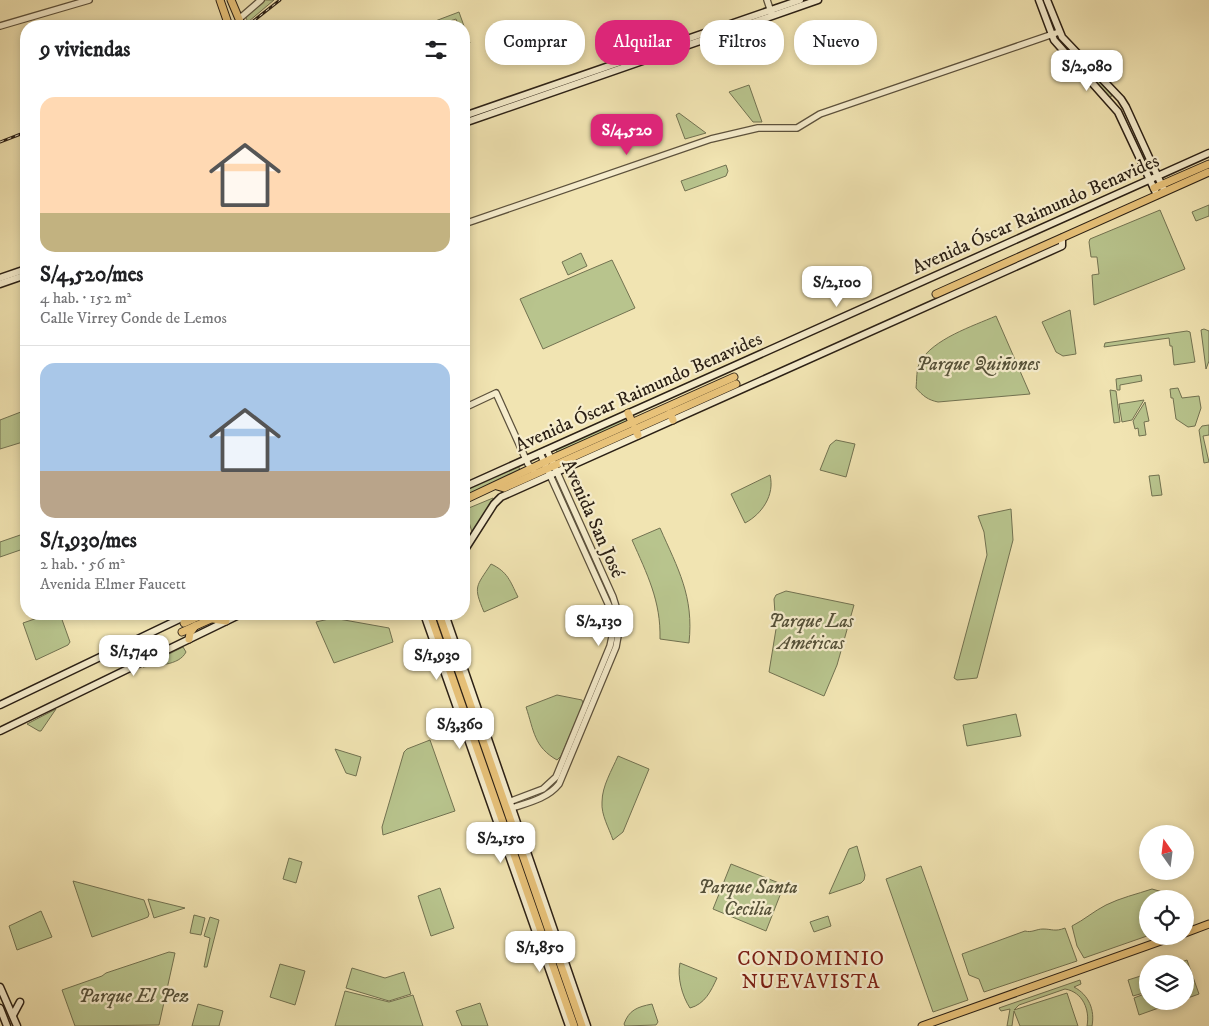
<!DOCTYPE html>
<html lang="es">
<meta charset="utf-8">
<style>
body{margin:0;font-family:"IM FELL DW Pica",serif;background:#f6f6f6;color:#202124;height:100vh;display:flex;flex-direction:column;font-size:19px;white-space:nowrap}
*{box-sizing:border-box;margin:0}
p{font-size:16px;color:#757577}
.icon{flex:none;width:28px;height:28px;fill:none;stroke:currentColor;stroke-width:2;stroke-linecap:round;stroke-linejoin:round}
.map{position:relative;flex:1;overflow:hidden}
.side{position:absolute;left:20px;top:20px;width:450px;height:600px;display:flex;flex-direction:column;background:#fff;border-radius:20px;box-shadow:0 2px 8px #0003}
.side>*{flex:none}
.top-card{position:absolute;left:485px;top:20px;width:475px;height:45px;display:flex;gap:10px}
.needle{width:32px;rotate:346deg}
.tools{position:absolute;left:1139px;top:825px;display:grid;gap:10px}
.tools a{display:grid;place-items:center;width:55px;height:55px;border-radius:50%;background:#fff;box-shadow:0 2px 8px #0003;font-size:25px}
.price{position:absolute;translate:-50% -42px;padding:0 11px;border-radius:10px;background:#fff;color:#222;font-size:16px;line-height:32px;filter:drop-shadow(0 1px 2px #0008)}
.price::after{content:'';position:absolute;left:50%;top:30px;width:15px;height:11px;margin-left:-8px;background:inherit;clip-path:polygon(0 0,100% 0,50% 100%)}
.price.on{background:#db2777;color:#fff}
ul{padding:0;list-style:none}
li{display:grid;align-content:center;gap:10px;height:265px;padding:0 20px}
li+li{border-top:1px solid #e0e0e0}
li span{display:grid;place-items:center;height:155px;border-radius:15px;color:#555}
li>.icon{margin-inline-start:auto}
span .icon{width:90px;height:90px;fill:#fffc;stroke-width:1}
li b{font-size:21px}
h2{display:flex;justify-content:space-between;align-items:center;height:60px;padding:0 20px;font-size:21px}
.chip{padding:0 18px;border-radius:20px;background:#fff;box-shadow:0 2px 8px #0003;font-size:18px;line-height:45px}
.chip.on{background:#db2777;color:#fff}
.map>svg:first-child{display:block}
.green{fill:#b8c48d;stroke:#727251}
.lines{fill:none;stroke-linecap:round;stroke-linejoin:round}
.tertiary-casing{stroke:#5c513c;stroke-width:8}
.secondary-casing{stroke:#2b2015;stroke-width:9}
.primary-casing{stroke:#2b2015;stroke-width:9}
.tertiary{stroke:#f6edcd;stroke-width:5.5}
.secondary{stroke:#f6edcd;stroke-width:6}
.primary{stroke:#e8c279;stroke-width:7}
.rail-casing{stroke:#2b2015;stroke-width:3}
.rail{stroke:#f6edcd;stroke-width:1;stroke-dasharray:4;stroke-linecap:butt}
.labels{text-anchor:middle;stroke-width:4.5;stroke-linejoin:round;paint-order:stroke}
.street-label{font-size:19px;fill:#2b2015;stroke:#f6edcd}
.park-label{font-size:19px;font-style:italic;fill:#555139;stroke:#f6edcd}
.neighbourhood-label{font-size:20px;letter-spacing:1px;fill:#7a1f14;stroke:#f6edcd}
</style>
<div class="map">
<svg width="1209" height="1026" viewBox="0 0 1209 1026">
<rect width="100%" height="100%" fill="#f1e4b2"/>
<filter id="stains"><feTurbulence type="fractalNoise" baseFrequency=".004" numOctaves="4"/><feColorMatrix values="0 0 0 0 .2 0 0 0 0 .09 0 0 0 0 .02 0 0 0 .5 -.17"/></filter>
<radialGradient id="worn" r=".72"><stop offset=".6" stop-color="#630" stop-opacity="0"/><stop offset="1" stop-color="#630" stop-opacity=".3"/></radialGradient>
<!-- green -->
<g class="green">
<polygon points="263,0 274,0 248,22 246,18 248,13"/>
<polygon points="459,12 470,43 464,45 464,26 459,26 456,19 435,26 431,26 430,23"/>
<polygon points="1074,55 1111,94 1112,96 1108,97 1073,58"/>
<polygon points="749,85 762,122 753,122 729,92"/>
<polygon points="679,113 706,133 685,139 676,115"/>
<polygon points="726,165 728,171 726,176 685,191 681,181"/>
<polygon points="1209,205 1209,216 1196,221 1192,212"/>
<polygon points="1160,210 1185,269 1094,305 1092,275 1099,274 1097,257 1091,257 1089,242 1090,239"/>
<polygon points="581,253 587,266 568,275 562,262"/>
<polygon points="612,260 635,308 543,349 520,299"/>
<polygon points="1070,310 1076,354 1063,356 1056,352 1042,322"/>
<path d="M996,316L1030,394L938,402C928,400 923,396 916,388C917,380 916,369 920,362C933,339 973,326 996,316Z"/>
<polygon points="1204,329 1209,331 1209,361 1206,369 1201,330"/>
<polygon points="1187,331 1190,332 1195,362 1174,365 1172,346 1170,346 1169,338 1104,347 1105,343"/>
<polygon points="1141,375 1142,381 1120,385 1120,390 1117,390 1116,379"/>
<polygon points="1178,388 1182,398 1199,396 1201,408 1195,426 1188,427 1176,419 1173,398 1171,398 1170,389"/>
<polygon points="1110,390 1116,391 1120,422 1114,423"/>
<polygon points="1144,400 1132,420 1122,422 1119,404"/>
<polygon points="1145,402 1149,421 1144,422 1146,435 1139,436 1138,428 1135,429 1133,421"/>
<polygon points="26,410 26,441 0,449 0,420"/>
<polygon points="627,417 628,420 626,422 557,452 555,448"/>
<polygon points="1209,425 1209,435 1203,436 1209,462 1204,463 1199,430 1202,426"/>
<polygon points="836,440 855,444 846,477 820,470 830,445"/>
<polygon points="518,465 520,470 464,498 464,490"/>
<path d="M770,475C775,495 762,514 745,523L731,494Z"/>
<polygon points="1159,475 1162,495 1152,496 1149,476"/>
<polygon points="493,498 494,501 472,532 468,519 464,516 464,510"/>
<polygon points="1011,509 1013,540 977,678 957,680 954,678 987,555 984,532 978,516"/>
<path d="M576,519L615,610C620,631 617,637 610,657L607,656L614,626L572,521Z"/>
<path d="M660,528C678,569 694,596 689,643L660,639C661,601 647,574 632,540Z"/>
<polygon points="26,533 26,548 0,557 0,542"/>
<path d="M491,564C508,572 510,581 518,597L484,612C473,586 476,587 491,564Z"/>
<polygon points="786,591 854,605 837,665 824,696 769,672 776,629 774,599 776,595"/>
<polygon points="49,614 60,614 70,642 68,645 36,660 23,623"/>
<polygon points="333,618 389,628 393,642 334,663 316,622"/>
<path d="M183,647L186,652C179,666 156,665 143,667Z"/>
<path d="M557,695L582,700L583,704L561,756L557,760C534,747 534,731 526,707Z"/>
<polygon points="56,709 41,731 39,731 27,724"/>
<polygon points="1016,714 1021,736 967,746 963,725"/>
<polygon points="430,740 455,811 383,835 382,827 404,752 407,749"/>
<polygon points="335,749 361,757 356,776 346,773"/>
<path d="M618,756L649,769L623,832L613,840C609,828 601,815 602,802C602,786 612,770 618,756Z"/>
<polygon points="857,846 865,875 864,880 861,883 829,894 849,849"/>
<polygon points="289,858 302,862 296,883 283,879"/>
<polygon points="731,864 784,885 766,931 713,909"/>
<polygon points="921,866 968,1000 933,1012 886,879"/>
<polygon points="73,881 144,900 149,914 148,917 143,919 92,937"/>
<polygon points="440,888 454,928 431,936 418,896"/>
<path d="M1152,889L1177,896L1179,899H1148L1147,936L1084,958L1077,946L1072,926C1084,920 1094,911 1106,905C1120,898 1137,894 1152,889Z"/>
<polygon points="148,899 185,908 154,918"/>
<polygon points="41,911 52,937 17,950 9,926"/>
<polygon points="194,915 205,918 201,935 190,933"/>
<polygon points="828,916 831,926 814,932 810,922"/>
<polygon points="210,917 219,920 207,967 204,967 210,938 204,936"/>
<path d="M1065,928L1077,961L984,992L979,979L969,975L962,954L1025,931C1032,933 1036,929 1043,929C1052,929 1055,932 1065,928Z"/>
<polygon points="169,952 175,953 159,1025 75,1026 62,990 102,976 106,973"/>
<polygon points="1187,960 1199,994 1185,999 1185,980 1192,978 1185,979 1185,964 1176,964"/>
<path d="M680,963L717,978C711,991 705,1004 690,1008C682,996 677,977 680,963Z"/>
<polygon points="280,964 305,971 295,1005 270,997"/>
<polygon points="352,968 385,978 404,972 411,994 389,1001 346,988"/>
<polygon points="1147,974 1147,992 1133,996 1128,980"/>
<path d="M1080,980L1081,984L1074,987C1089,995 1095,1010 1092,1026H1087C1090,1010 1083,992 1065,989L1019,1005L1014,1010L1067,993L1078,1026H1020L1014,1011L1012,1026H1007L1010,1009L1001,1011L999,1008Z"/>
<polygon points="345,991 389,1002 413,995 423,1026 335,1026"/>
<polygon points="1147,993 1148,1001 1166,1001 1167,1005 1139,1015 1134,998"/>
<polygon points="480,1003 488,1026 462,1026 456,1011"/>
<polygon points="198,1004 223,1011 219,1026 192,1026"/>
<path d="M652,1004L658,1022L656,1025L625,1026L624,1024C629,1010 637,1007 652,1004Z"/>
</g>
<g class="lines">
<!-- tertiary casing -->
<g class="tertiary-casing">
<g id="tertiary">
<polyline points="767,0 772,15"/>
<polyline points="239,19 261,0"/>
<polyline points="0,26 89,0"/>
<polyline points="464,224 711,139 758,128 797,128 820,114 1059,32"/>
<polyline points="464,408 496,393 528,464 534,471"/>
<polyline points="506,803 543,789 556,777 610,646 613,632 610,608 540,453"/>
<path d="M509,809C527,803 547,799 559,784L616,647L620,625L619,616L613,597L547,450"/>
</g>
</g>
<!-- secondary casing -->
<g class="secondary-casing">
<g id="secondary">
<polyline points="1039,0 1054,40 1118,112 1157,195"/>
<polyline points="1047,0 1062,37 1121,99 1126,107 1163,188"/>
<polyline points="464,116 800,0"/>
<polyline points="464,123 818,0"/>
<polyline points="0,278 26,269"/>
<polyline points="0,284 26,275"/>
<polyline points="464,487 1209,153"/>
<polyline points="464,551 494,504 501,497 1062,246 1062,238"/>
<polyline points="424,614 569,1026"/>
<polyline points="445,614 587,1026"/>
<polyline points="0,705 190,614"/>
<polyline points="0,731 241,614"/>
<polyline points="0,987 17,1026"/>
<polyline points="0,1008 7,1026"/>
<polyline points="13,1015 20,1002"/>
</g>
</g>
<!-- primary casing -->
<g class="primary-casing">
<g id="primary">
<polyline points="220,0 229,26"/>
<polyline points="231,0 242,26"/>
<polyline points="1154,188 1209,164"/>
<polyline points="936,294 1209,172"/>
<polyline points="628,413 632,422"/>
<polyline points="670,413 673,420"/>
<polyline points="635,428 638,435"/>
<polyline points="497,486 504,488 513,484 736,384"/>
<polyline points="464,500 551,459 734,377"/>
<polyline points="430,614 574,1026"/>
<polyline points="439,614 582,1026"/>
<polyline points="213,619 226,621"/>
<polyline points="184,623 204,614"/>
<polyline points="182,632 222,614"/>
<polyline points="189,639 190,633 195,626"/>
<polyline points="1185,933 1209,924"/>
<polyline points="922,1026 1175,936"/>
</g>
</g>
<!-- tertiary -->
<use href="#tertiary" class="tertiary"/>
<!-- secondary -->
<use href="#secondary" class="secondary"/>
<!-- primary -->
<use href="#primary" class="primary"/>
<!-- rail casing -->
<g class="rail-casing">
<g id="rail">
<polyline points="247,26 280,0"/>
<polyline points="0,142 26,132"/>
</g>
</g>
<!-- rail -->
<use href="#rail" class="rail"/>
</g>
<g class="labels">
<!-- street labels -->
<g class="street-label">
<text transform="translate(1035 213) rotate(-24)" y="7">Avenida Óscar Raimundo Benavides</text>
<text transform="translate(638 391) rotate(-24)" y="7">Avenida Óscar Raimundo Benavides</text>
<text transform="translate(594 518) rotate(66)" y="7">Avenida San José</text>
</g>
<!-- park labels -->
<g class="park-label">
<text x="978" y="370">Parque Quiñones</text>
<text x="811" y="627">Parque Las<tspan x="811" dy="22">Américas</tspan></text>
<text x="748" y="893">Parque Santa<tspan x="748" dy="22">Cecilia</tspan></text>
<text x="134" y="1002">Parque El Pez</text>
</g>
<!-- neighbourhood labels -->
<g class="neighbourhood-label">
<text x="811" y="965">CONDOMINIO<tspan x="811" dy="23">NUEVAVISTA</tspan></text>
</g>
</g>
<rect width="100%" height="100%" filter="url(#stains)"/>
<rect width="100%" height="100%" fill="url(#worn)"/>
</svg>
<div class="tools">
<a><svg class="needle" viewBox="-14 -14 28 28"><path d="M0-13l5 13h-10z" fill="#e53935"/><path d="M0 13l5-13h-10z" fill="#757577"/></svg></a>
<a><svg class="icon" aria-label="locate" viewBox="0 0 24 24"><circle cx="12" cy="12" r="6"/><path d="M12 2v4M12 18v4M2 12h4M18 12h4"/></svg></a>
<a><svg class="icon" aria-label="layers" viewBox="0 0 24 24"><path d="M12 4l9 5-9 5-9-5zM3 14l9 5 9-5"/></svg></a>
</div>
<b class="price" style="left:1087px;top:92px">S/2,080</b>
<b class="price on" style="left:627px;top:156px">S/4,520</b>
<b class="price" style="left:837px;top:308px">S/2,100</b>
<b class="price" style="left:599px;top:647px">S/2,130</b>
<b class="price" style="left:134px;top:677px">S/1,740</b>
<b class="price" style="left:437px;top:681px">S/1,930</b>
<b class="price" style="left:460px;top:750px">S/3,360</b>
<b class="price" style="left:501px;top:864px">S/2,150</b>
<b class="price" style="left:540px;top:973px">S/1,850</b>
<div class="top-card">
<a class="chip">Comprar</a>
<a class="chip on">Alquilar</a>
<a class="chip">Filtros</a>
<a class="chip">Nuevo</a>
</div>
<section class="side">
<h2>9 viviendas<svg class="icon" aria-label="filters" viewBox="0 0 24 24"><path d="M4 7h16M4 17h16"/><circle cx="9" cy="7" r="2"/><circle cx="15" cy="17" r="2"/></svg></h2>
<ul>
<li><span style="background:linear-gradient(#ffd9b3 75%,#c2b280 0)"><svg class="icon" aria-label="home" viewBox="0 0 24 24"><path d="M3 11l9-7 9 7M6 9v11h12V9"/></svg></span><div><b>S/4,520/mes</b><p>4 hab. · 152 m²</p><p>Calle Virrey Conde de Lemos</p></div></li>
<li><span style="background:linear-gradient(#a9c7e8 70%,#b9a48a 0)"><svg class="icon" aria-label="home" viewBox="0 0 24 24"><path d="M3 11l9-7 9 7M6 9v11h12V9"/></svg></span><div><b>S/1,930/mes</b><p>2 hab. · 56 m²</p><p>Avenida Elmer Faucett</p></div></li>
</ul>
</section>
</div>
